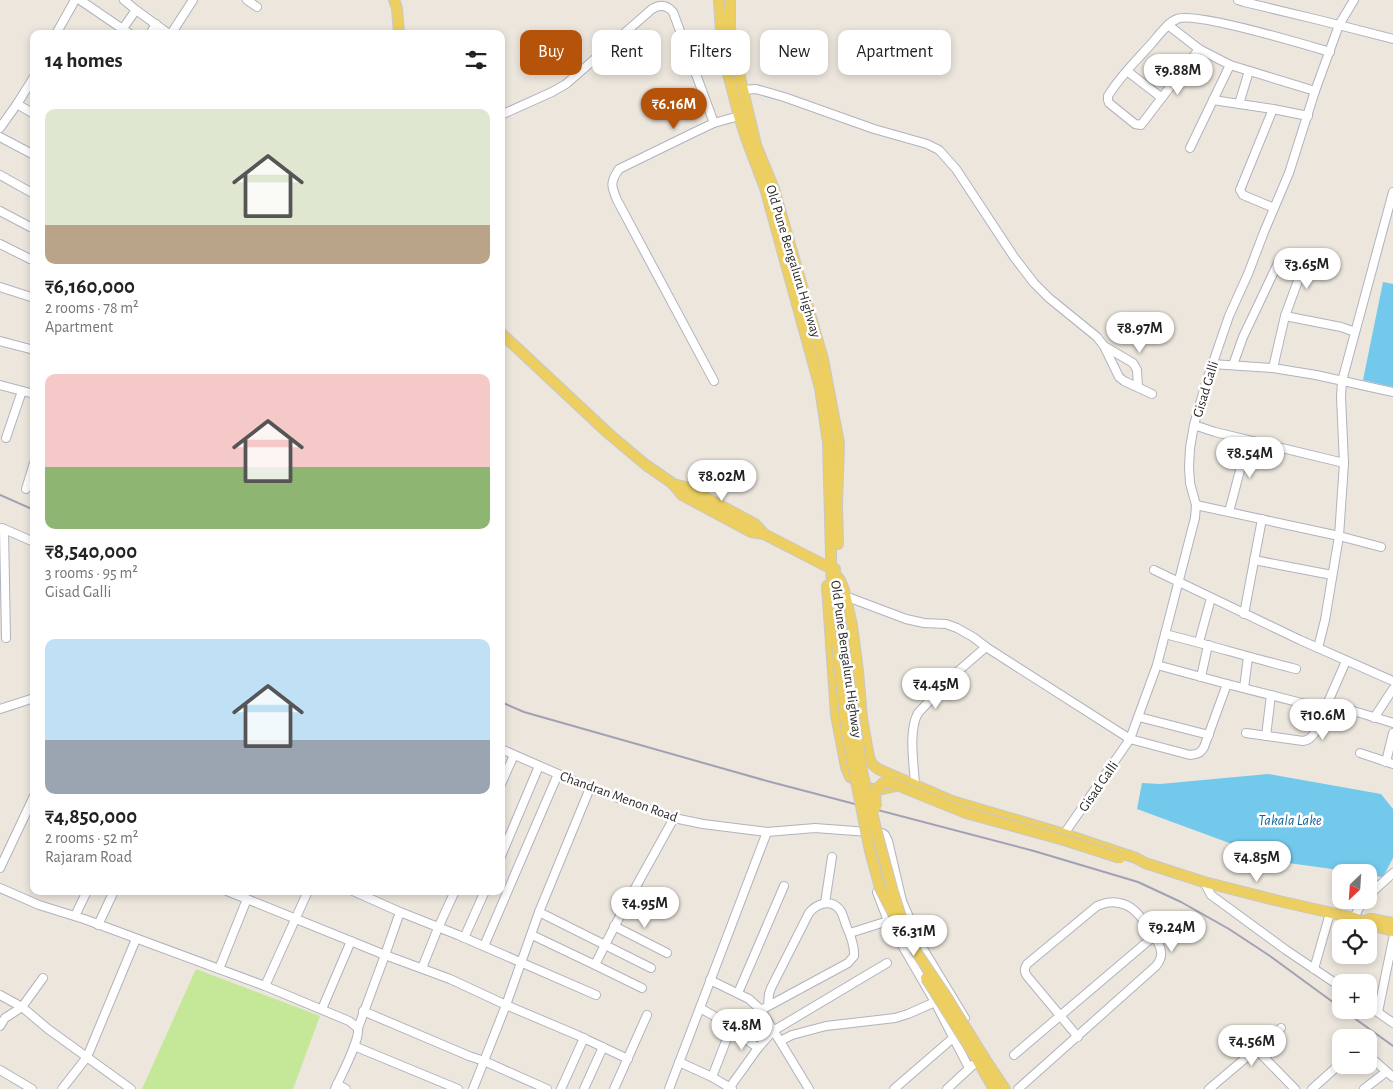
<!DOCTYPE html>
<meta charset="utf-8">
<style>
body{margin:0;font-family:"Alegreya Sans",sans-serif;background:#f2f2f2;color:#222;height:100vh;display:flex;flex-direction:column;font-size:19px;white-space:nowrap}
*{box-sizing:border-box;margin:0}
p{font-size:16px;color:#767676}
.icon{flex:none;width:28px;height:28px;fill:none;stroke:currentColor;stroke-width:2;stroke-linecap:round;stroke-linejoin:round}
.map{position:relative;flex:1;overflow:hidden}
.side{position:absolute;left:30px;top:30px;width:475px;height:865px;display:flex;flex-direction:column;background:#fff;border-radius:10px;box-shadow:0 2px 8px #0003}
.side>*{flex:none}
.top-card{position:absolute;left:520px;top:30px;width:475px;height:45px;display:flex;gap:10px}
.needle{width:32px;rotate:205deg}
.tools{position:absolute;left:1332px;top:864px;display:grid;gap:10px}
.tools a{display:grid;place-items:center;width:45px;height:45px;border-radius:10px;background:#fff;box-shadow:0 2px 8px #0003;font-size:25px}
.price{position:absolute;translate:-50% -42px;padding:0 11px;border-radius:18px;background:#fff;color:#222;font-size:16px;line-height:32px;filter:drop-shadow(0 1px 2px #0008)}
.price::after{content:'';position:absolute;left:50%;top:30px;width:15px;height:11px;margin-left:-8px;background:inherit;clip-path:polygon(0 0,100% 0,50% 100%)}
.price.current{background:#b45309;color:#fff}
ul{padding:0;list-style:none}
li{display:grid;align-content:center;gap:10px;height:265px;padding:0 15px}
li span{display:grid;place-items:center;height:155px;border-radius:10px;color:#555}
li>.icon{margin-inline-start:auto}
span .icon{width:90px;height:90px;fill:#fffc;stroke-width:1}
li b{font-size:21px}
h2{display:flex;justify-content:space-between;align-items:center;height:60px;padding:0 15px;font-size:21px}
.tag{padding:0 18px;border-radius:10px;background:#fff;box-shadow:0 2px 8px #0003;font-size:18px;line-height:45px}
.tag.current{background:#b45309;color:#fff}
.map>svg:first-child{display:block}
.pitch{fill:#c4e897}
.water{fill:#73c9eb}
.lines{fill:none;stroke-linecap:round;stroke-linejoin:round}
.minor-casing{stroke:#b0b3be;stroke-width:10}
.major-casing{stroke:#c8c8c8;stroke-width:12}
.minor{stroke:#fff;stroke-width:8}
.major{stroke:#ecce61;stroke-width:10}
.rail{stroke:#a0a2b4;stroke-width:2}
.major-bridge-casing{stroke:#c8c8c8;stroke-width:12;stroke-linecap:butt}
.major-bridge{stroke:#ecce61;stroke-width:10}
.labels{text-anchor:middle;stroke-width:5;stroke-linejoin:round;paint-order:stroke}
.street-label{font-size:14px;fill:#2a2a2a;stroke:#fff}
.water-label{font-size:15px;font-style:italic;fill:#116797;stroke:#fff}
</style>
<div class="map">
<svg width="1393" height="1089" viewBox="0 0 1393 1089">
<rect width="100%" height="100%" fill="#ece6dd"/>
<!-- pitch -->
<polygon class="pitch" points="196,969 320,1016 293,1089 142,1089"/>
<!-- water -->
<g class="water">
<polygon points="1383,282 1393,284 1393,387 1363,380"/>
<polygon points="1268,774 1381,794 1393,809 1393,858 1383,877 1369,875 1369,872 1354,872 1281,862 1137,809 1142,783 1160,784"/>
</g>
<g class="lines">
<!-- minor casing -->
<g class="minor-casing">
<g id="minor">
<polyline points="80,0 130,34"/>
<polyline points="124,0 136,10 169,34"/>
<polyline points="247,0 257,7"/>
<polyline points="1238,0 1244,2 1319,20 1393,39"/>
<polyline points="1168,25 1199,49 1230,65 1315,91"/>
<polyline points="56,34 75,0"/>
<polyline points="119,34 136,10"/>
<polyline points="150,34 156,24"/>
<polyline points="171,34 193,0"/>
<path d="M1199,49L1141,125L1135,124L1109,103L1108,100V96C1120,76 1137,60 1152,43C1159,35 1167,23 1177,19C1194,11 1306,45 1330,52"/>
<polyline points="1127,71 1162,98"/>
<polyline points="742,90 756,89 784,97 874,129 927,144 939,150 956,169 1014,257 1034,283 1049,298 1097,337 1104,346 1119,377 1124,381 1152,394"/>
<polyline points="1213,100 1273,109 1308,116"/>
<polyline points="17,104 34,114"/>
<polyline points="1239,104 1249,71"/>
<polyline points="1273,109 1240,190 1243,195 1274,208"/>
<path d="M501,115L552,92L566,84L652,9C660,4 667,5 673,12L714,123"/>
<polyline points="0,128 17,104 34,77"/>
<polyline points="0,137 34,155"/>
<polyline points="1190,148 1230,65"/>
<polyline points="0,175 34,194"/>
<polyline points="0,211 34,229"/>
<polyline points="0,244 34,261"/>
<polyline points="0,287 34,298"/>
<polyline points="1285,316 1341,327 1355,332"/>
<polyline points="0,341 34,350"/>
<polyline points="1104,346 1133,363 1137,370 1138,387"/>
<polyline points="1212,364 1273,368 1316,375 1393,392"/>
<polyline points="1233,365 1243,337 1279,261"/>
<polyline points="1273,368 1285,316 1307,256"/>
<path d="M714,381L617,200C611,186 610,182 619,169L699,130L714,123L739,116"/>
<polyline points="0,385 34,394"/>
<polyline points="1194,425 1215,432 1344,463"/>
<polyline points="6,438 22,391"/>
<polyline points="26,489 34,463"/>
<polyline points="1196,505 1339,536 1381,547"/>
<polyline points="1229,512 1248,440"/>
<polyline points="2,528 34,542"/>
<polyline points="4,529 6,638"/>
<polyline points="1254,560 1332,575"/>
<polyline points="1154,570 1300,640 1393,681"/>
<path d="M845,596L906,619L924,623L946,624L957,628L973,637L986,647L1130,739L1190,755C1197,754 1200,754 1204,747L1227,684"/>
<polyline points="1244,614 1262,519"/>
<path d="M1165,634C1209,645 1252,658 1296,669"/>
<polyline points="1199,642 1211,598"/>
<polyline points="1318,648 1325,620 1339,536 1344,463 1341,397 1342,381 1393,192"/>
<polyline points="1157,665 1227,684 1325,709"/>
<polyline points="1201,677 1208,645"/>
<polyline points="1244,688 1248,657"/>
<polyline points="1327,703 1393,723"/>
<polyline points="0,709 34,698"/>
<polyline points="1139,717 1209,735"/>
<polyline points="1374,718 1393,689"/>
<path d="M1246,733L1303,741C1308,740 1310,739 1314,734L1346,661"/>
<polyline points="1266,736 1271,695"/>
<polyline points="501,749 590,788 674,818 703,824 767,832 815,828 882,833 885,835 888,841 902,901 922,947 965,1018"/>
<polyline points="1360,753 1393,764"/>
<polyline points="1386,762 1393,733"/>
<polyline points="501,784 514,755"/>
<path d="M915,785C914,764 908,731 918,713L956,673L986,647"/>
<polyline points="1064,834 1130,739 1157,665 1195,518 1196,505 1190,483 1189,467 1190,448 1194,425 1205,386 1229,316 1248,274 1264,232 1289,173 1315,91 1339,25 1354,0"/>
<polyline points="501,856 539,766"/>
<polyline points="0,868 34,796"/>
<polyline points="1204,882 1211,895 1286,950 1341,987"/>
<path d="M0,888L39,905L84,919L265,986L349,1021L358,1028C360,1041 341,1075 335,1089"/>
<polyline points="227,891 385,955 450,979 506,1005 577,1035 628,1059"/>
<polyline points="353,891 400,912"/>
<polyline points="877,892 888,921 935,1002 969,1068"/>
<polyline points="1369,895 1393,873"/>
<polyline points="825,903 832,857"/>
<polyline points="539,912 651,968"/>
<polyline points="75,916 87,891"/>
<polyline points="1354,918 1363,900"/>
<polyline points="98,925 114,891"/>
<polyline points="614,926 667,953"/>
<polyline points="850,933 888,921"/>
<path d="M532,935L595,965C619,915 647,867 674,818"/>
<polyline points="464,938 485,891"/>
<polyline points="484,946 558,774"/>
<polyline points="595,965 642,988"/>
<polyline points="422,968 438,928 455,891"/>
<polyline points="219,969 247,899"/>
<polyline points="1314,969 1330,913"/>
<polyline points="710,980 749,999 761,1010 809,1089"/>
<polyline points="265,986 308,891"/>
<polyline points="738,993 784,886"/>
<polyline points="0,995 22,1007 48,1029 131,1089"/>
<polyline points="1369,1006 1393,1023"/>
<polyline points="700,1008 714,1016 758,1048"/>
<polyline points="322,1009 351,941"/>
<path d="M761,1010L848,963L854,956C855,946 850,934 846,925C844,920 843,914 840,910C831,898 816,904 809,913L771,988L769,994L768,1006"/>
<polyline points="363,1011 469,1056 484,1061 547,1089"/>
<polyline points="1378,1012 1393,939"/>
<polyline points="0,1026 5,1018 22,1007 43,978"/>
<polyline points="358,1028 385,955 400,912 458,935 596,995"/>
<polyline points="780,1041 792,1035 826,1026 895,1018 908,1014 935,1002"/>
<polyline points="354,1046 458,1089"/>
<polyline points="1256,1049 1295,1089"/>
<polyline points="1014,1055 1154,936"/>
<polyline points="1369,1056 1393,1077"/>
<polyline points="679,1062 712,1077 732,1089"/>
<polyline points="0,1070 32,1089"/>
<polyline points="712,1077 731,1028"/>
<polyline points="337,1084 346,1089"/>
<polyline points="730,1087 758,1048 773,1031 887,963"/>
<polyline points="62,1089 87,1057 136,939"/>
<polyline points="473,1089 506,1005 539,912 590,788"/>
<polyline points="561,1089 584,1038"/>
<polyline points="584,1089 603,1047"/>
<polyline points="614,1089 647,1015"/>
<polyline points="669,1089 767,832"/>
<polyline points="894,1089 953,1038"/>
<polyline points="947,1089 973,1065"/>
<path d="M1018,1089L1156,966C1159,962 1162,957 1161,952C1161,943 1143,919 1136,912C1132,908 1126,904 1119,903C1111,901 1105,903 1097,906L1027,964C1024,969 1024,971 1027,976L1078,1037"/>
<polyline points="1209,1089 1281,1028"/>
<polyline points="1312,1089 1341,1063"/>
<polyline points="1364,1089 1386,1072"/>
</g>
</g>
<!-- major casing -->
<g class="major-casing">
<g id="major">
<polyline points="394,0 397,8 399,34"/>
<polyline points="719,0 721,32 725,62 739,116 746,138 765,188 820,388 828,442 832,593"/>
<polyline points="730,0 730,35 756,145 774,189 823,359 839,443 837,504 838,544"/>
<polyline points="501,333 609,434 646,465 672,483 682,495 751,532 764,534 830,568 835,569"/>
<polyline points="673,484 686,487 755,524 764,534"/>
<polyline points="836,575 840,580 844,590 852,625 858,671 862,718 869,757 872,764 878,769 952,801 1064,834 1136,858 1145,863 1204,882 1279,901 1354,918 1363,921 1371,925 1393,931"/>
<polyline points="827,586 836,715 846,767 850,777 871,789 883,789 901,785"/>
<polyline points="1369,919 1372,919 1393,923"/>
<polyline points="975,1056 994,1089"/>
<polyline points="985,1059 1005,1089"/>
</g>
</g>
<!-- minor -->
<use href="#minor" class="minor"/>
<!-- major -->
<use href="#major" class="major"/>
<!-- rail -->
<g class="rail">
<polyline points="0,495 34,510"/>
<polyline points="501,702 524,712 767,781 1034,851 1138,882 1181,902 1229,929 1270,956 1341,1008"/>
<polyline points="1343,1010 1393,1046"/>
</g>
<!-- major-bridge casing -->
<g class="major-bridge-casing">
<g id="major-bridge">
<polyline points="836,592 862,771 876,829 893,892 902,920 917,953 944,993 985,1059"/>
<polyline points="837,643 846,726 850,751 870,851 880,888 898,923"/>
<path d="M876,807C875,797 874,790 883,783H892L966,813L1064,840L1120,858"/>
<polyline points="926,978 975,1056"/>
</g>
</g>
<!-- major-bridge -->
<use href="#major-bridge" class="major-bridge"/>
</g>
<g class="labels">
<!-- street labels -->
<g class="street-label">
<text transform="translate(794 261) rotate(73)" y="5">Old Pune Bengaluru Highway</text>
<text transform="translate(1205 389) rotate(-73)" y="5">Gisad Galli</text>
<text transform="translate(847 659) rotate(82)" y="5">Old Pune Bengaluru Highway</text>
<text transform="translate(1098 786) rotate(-55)" y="5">Gisad Galli</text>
<text transform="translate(619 796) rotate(20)" y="5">Chandran Menon Road</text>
</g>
<!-- water labels -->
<g class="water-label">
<text x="1290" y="825">Takala Lake</text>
</g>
</g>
</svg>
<div class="tools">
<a><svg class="needle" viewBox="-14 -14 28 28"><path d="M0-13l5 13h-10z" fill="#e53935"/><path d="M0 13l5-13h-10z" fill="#767676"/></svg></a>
<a><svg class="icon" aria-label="locate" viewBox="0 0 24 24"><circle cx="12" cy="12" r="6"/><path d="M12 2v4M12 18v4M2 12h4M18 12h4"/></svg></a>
<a>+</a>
<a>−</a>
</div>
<b class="price" style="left:1178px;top:96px">₹9.88M</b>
<b class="price current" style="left:674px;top:130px">₹6.16M</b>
<b class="price" style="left:1307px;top:290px">₹3.65M</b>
<b class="price" style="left:1140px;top:354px">₹8.97M</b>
<b class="price" style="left:1250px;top:479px">₹8.54M</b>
<b class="price" style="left:722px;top:502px">₹8.02M</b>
<b class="price" style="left:936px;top:710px">₹4.45M</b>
<b class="price" style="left:1323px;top:741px">₹10.6M</b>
<b class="price" style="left:1257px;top:883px">₹4.85M</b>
<b class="price" style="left:645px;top:929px">₹4.95M</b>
<b class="price" style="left:1172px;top:953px">₹9.24M</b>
<b class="price" style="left:914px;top:957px">₹6.31M</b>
<b class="price" style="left:742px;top:1051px">₹4.8M</b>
<b class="price" style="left:1252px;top:1067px">₹4.56M</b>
<div class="top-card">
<a class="tag current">Buy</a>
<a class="tag">Rent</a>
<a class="tag">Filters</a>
<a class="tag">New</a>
<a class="tag">Apartment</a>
</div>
<section class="side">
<h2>14 homes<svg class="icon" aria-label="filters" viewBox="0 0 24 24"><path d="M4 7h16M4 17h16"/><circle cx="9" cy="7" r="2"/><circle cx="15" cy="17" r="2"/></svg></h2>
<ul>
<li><span style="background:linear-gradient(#dfe7d0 75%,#b9a48a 0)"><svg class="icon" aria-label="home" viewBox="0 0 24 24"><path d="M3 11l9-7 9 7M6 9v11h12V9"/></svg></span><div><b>₹6,160,000</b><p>2 rooms · 78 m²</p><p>Apartment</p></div></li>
<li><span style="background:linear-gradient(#f6c9c9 60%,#8fb573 0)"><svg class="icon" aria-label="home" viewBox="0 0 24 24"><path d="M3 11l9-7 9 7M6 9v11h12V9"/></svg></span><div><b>₹8,540,000</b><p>3 rooms · 95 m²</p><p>Gisad Galli</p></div></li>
<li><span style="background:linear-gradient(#bfe0f5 65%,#9aa5b1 0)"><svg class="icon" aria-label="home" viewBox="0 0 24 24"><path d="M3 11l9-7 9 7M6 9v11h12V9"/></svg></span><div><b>₹4,850,000</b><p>2 rooms · 52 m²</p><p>Rajaram Road</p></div></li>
</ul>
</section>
</div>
